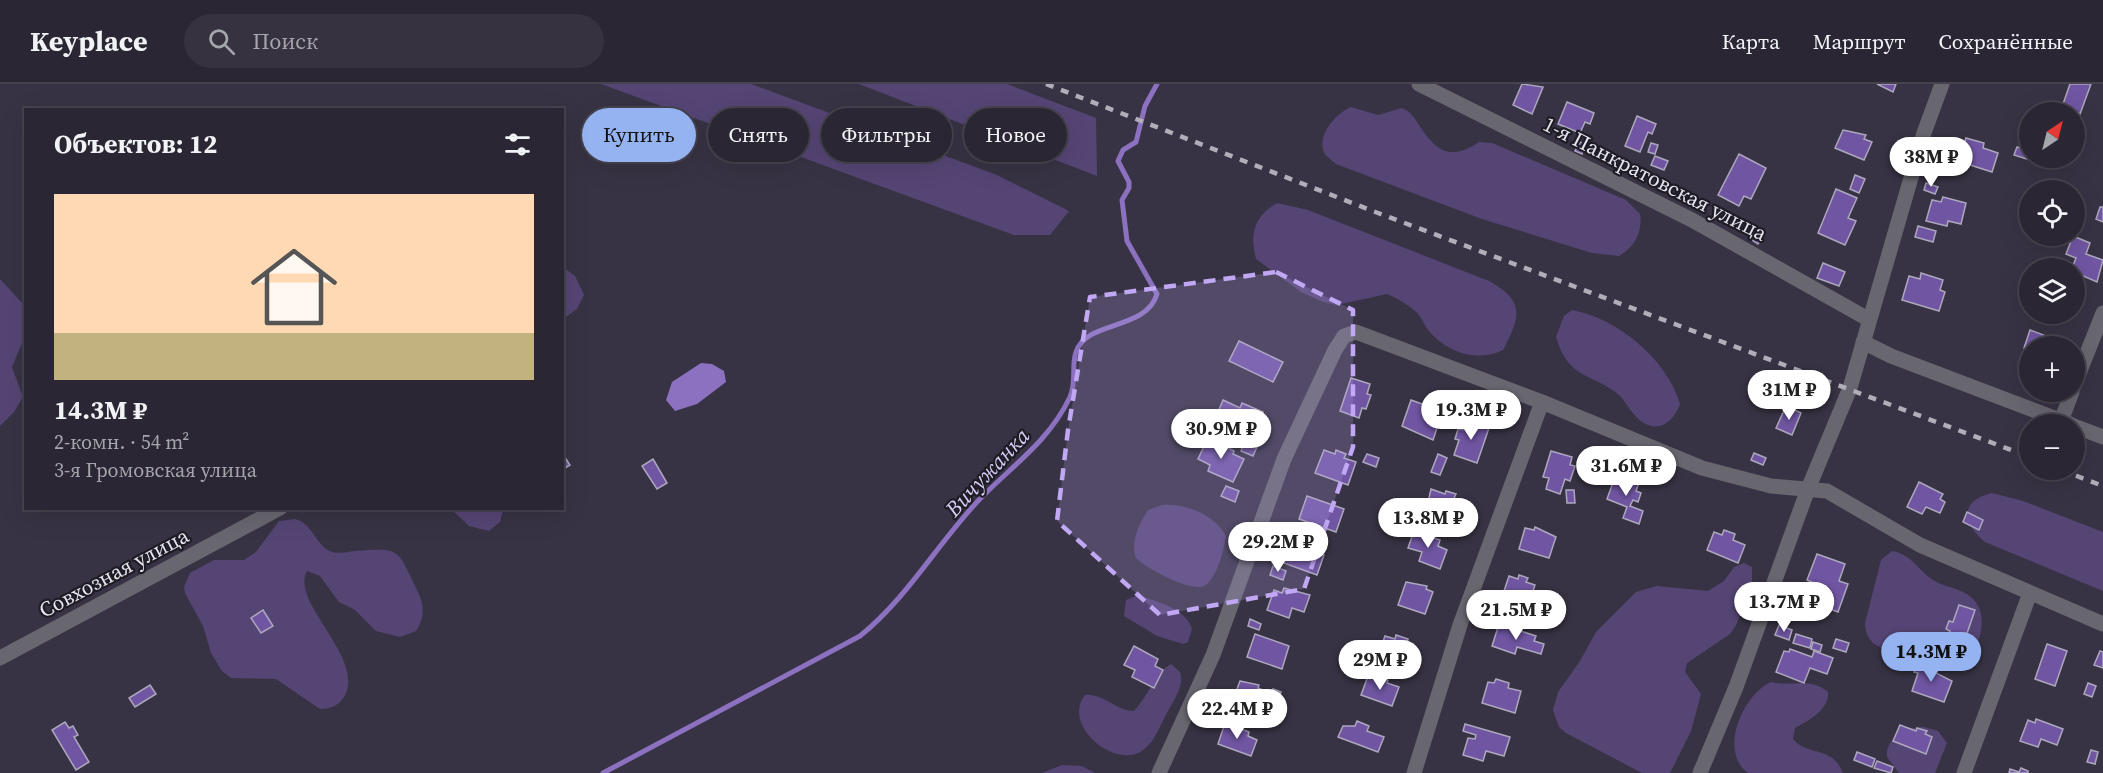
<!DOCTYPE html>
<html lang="ru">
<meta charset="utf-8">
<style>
body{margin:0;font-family:"Source Serif 4",serif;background:#36323f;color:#f1f3f6;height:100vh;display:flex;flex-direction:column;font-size:22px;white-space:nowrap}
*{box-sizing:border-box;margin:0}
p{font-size:20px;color:#a5a5ac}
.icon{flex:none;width:33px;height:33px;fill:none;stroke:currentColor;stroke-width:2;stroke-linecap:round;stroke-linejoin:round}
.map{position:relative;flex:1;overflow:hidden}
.panel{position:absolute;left:24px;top:24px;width:540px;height:402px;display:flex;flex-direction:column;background:#2a2633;border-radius:0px;box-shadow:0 6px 24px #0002,0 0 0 2px #46434e}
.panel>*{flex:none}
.top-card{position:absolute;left:582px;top:24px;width:570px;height:54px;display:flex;gap:12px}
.needle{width:39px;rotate:35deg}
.controls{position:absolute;left:2019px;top:18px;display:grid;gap:12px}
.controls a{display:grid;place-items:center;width:66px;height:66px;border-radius:50%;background:#2a2633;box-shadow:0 6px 24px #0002,0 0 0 2px #46434e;font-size:30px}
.price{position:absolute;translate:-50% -51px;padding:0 14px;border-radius:21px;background:#fff;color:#222;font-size:20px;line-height:39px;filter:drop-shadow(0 2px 3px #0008)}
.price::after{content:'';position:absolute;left:50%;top:36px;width:18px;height:14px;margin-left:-9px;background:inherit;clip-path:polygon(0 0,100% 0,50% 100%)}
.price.active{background:#95b2f1;color:#111}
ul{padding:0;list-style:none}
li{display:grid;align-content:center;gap:12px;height:318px;padding:0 30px}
li span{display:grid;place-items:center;height:186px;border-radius:0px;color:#555}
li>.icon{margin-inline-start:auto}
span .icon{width:108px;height:108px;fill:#fffc;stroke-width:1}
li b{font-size:26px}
h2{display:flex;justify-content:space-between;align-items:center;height:72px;padding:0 30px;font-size:26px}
.pill{padding:0 21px;border-radius:27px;background:#2a2633;box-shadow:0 6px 24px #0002,0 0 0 2px #46434e;font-size:21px;line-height:54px}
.pill.active{background:#95b2f1;color:#111}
header{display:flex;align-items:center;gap:36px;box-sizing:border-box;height:84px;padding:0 30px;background:#2a2633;border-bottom:2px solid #46434e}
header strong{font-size:28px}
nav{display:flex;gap:33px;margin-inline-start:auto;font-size:21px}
.search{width:420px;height:54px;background:#36323f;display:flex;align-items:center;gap:15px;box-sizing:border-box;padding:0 21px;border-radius:33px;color:#a5a5ac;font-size:22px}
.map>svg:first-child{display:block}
.green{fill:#554575}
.water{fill:#8b71bf}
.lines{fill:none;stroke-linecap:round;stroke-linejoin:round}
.stream{stroke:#8b71bf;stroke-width:5}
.building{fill:#7056a2;stroke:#ada7bd;stroke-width:1.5}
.minor{stroke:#68666f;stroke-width:15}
.rail{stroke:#b1aeba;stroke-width:4.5;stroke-dasharray:8 8;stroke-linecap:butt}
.marked{fill:#c0a8f4;fill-opacity:0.2;stroke:#c0a8f4;stroke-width:4.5;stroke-dasharray:12 8;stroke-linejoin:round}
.labels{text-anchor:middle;stroke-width:4.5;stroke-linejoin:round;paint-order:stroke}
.street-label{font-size:21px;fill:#e7e4ef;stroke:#1e1c24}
.water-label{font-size:22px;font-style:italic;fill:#d8ccf7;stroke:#1e1c24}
</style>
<header>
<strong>Keyplace</strong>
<div class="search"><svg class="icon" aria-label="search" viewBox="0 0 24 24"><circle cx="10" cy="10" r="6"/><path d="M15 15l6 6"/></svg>Поиск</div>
<nav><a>Карта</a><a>Маршрут</a><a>Сохранённые</a></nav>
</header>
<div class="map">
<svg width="2103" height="689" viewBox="0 0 2103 689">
<rect width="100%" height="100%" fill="#383344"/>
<!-- green -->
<g class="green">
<polygon points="601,0 751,0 997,91 1069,127 1050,151 1014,151"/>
<polygon points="859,0 1007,0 1096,34 1097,92"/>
<path d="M1351,23L1378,31L1402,24C1412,28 1415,35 1421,44C1439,71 1453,75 1479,58L1492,59L1626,116L1640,130C1643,148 1634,164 1619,172L1592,169L1482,135L1336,80C1333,77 1328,74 1325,70C1315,53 1336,29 1351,23Z"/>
<path d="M1277,119L1308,126L1489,197C1525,217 1521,232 1503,266C1477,279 1446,268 1428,246C1424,240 1421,232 1415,227C1407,220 1397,214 1387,210L1337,221L1323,218L1301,208L1256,175C1250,150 1253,133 1277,119Z"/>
<polygon points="563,183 575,192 584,211 577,225 563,235"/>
<polygon points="0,195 26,223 25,252 12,283 23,313 14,328 0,342"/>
<path d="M1572,226C1617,234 1667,275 1680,320C1671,345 1650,351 1632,328C1627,322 1624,315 1618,310C1590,288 1569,296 1556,253L1564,232Z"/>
<path d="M1992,409L2023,417L2103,448V507L1985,458C1963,440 1958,417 1992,409Z"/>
<path d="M1162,421C1185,419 1214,430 1226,452C1224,465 1217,495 1204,502C1190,508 1147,485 1136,474C1130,458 1139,440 1148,426Z"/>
<polygon points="451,425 503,425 500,438 489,447 469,442"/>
<path d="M295,435C313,439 316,463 332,468C339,470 348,468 355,467C400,464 397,464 416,504C424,519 426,532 416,547L400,553L376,547L355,526L339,518L320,492L307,487C289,518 367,575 344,613C338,622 330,625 320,625L276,595L231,594L222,587L211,569L203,542L185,509L184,503L190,489L214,476H244L256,468L279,437Z"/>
<path d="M1892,467C1911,470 1918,486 1933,496C1942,502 1953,503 1963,508C1991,521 1983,555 1969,576C1952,587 1937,576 1919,572C1898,567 1865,569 1865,539L1881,476Z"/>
<polygon points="1744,479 1752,483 1752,502 1736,541 1730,550 1687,579 1685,588 1701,610 1691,647 1670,689 1642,689 1566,649 1559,643 1553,626 1558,608 1580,577 1596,548 1636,508 1657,502 1708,507 1724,497 1734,483"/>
<path d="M1138,511C1157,518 1186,524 1192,545L1188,558L1183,560L1157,552L1124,532L1126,516Z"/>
<path d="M1171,580L1180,588C1185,601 1174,615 1168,627C1161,639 1155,658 1143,666C1116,687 1061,641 1085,611C1103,609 1116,627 1134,627C1146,615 1158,586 1171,580Z"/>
<path d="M1771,598C1790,603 1811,593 1828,608C1830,625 1808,637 1795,644L1793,655C1808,673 1832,661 1843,689H1748C1718,668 1743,610 1771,598Z"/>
<path d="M1924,643L1938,647L1947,659L1935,689H1899L1887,673C1885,653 1907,643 1924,643Z"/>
<polygon points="1062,681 1082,682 1095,689 1042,689"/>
</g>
<!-- water -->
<polygon class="water" points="701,279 712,280 724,287 726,298 697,320 675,327 666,316 672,298"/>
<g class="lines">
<!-- stream -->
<path class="stream" d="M603,689L860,552C907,514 936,462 977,418C1010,383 1048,359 1070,313C1077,297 1071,282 1076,268C1086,236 1146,247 1157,210L1127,157L1122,116L1129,104V98L1118,77L1123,66L1136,58L1145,22L1157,0"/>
</g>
<!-- building -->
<g class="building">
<polygon points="1522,0 1543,3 1532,30 1513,21"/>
<polygon points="1877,0 1896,0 1893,8"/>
<polygon points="2070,0 2091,0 2080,30 2062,23"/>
<polygon points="1567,18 1594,29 1590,40 1585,38 1580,49 1558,40"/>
<polygon points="1637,32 1656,40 1652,50 1648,48 1640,68 1625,62"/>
<polygon points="1843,46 1866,51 1864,55 1872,58 1864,76 1835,64"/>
<polygon points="1966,54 1984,59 1983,64 1998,69 1992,88 1945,73 1950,56 1964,60"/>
<polygon points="1580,58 1586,61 1582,70 1575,67"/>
<polygon points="1651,59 1658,61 1655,70 1648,68"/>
<polygon points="2017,63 2030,67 2030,76 2014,71"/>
<polygon points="1739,70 1766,84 1751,115 1744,112 1739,122 1718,111"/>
<polygon points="1655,72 1668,77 1664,86 1651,81"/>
<polygon points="1855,91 1865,95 1859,109 1850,105"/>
<polygon points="1926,99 1938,103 1935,110 1924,106"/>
<polygon points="1836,105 1857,114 1848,134 1856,137 1845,161 1818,149"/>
<polygon points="1943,113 1966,119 1961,140 1948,137 1947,142 1926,137 1932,116 1941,118"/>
<polygon points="2100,123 2103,123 2103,138 2096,135"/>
<polygon points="1918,142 1936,147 1933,158 1915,153"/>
<polygon points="1757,146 1764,150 1758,160 1752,156"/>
<polygon points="2073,152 2090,159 2086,170 2103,176 2097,198 2074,188 2074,184 2072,184 2076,174 2066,170"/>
<polygon points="1823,179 1845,188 1839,202 1817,194"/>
<polygon points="1921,189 1943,196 1940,206 1945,208 1939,227 1902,216 1909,192 1920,195"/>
<polygon points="2030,246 2073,262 2030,262 2030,266 2024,264"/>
<polygon points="1239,257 1283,278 1273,298 1229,277"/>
<polygon points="1351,294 1370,300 1367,310 1371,311 1366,325 1362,324 1359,334 1340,327"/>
<polygon points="1445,313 1452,315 1447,331 1440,328"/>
<polygon points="1223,316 1240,324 1242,319 1263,328 1254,348 1216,333"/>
<polygon points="1411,316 1436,325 1432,335 1439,338 1433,356 1402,342"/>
<polygon points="1457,320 1464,322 1460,336 1453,333"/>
<polygon points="1786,322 1801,329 1792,351 1776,344"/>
<polygon points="1466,336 1489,344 1477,379 1454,371 1459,356 1455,355 1458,345 1463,346"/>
<polygon points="1208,354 1218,359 1220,355 1227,358 1225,362 1234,367 1233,370 1244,375 1233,398 1208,387 1210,381 1198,375"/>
<polygon points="1244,358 1257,363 1253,372 1241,367"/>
<polygon points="1324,366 1335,370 1336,366 1346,370 1344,374 1356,378 1348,401 1315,389"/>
<polygon points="1551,367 1572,373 1570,381 1575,382 1570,397 1565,395 1560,410 1546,405 1549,394 1543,393"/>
<polygon points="562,369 570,381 562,386"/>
<polygon points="1754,369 1766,374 1763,381 1751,376"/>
<polygon points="1367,370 1379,374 1376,383 1363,378"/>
<polygon points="1438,370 1447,374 1440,391 1431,388"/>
<polygon points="653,375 667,399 657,405 642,382"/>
<polygon points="1616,390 1639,399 1636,407 1641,409 1638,418 1633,416 1630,422 1643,427 1639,440 1623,434 1627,423 1607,415"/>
<polygon points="1919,398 1943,410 1940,415 1945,418 1940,429 1926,423 1922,430 1907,423"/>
<polygon points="1226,402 1239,407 1235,418 1221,412"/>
<polygon points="1431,405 1445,410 1446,407 1456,410 1454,414 1465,418 1457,438 1426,427"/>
<polygon points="1566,406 1574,406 1575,419 1567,419"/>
<polygon points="1307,412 1344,425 1336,448 1299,435"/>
<polygon points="1967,428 1983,436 1979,446 1963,438"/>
<polygon points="1535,443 1556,453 1549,474 1519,465 1525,444 1534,446"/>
<polygon points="1724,446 1735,450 1733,456 1745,461 1738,479 1707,466 1714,448 1722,451"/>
<polygon points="1414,447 1440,456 1438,462 1447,466 1440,485 1419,477 1422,468 1408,464"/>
<polygon points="1291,458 1312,462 1311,466 1324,471 1317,491 1284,479"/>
<polygon points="1817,470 1845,480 1839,497 1848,500 1838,528 1814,519 1821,502 1807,496"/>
<polygon points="1273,482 1286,487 1283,496 1270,491"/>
<polygon points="1519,491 1528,494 1526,498 1535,501 1529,519 1523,517 1522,520 1502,513 1509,492 1518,495"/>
<polygon points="1406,498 1427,502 1426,505 1433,508 1425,530 1398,521"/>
<polygon points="1284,504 1310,511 1304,528 1292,524 1289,534 1267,526 1274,506 1282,509"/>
<polygon points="1959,521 1975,526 1963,561 1947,556 1950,547 1946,545 1949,537 1953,538"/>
<polygon points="263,526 273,542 261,549 251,534"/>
<polygon points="1250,535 1261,540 1259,546 1248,542"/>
<polygon points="1499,540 1536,552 1534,557 1544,560 1541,570 1517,563 1515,570 1492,562"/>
<polygon points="1779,541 1792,546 1789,556 1775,551"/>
<polygon points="1255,550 1289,562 1282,585 1247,573"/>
<polygon points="1796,550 1812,555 1810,564 1793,559"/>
<polygon points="1396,551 1408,555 1407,560 1414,562 1408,580 1387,572 1389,565 1381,563 1385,552 1395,555"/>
<polygon points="1836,555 1849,559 1846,568 1833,564"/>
<polygon points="1813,558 1822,561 1820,568 1811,565"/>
<polygon points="2047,560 2067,567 2055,602 2035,595"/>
<polygon points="1134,562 1158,575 1155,582 1163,586 1154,604 1132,593 1135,586 1124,581"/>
<polygon points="1790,565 1812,573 1814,567 1833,574 1827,590 1810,584 1804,599 1776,588 1784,567 1789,568"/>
<polygon points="2100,567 2103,568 2103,584 2094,581"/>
<polygon points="1918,577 1936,584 1934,588 1952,597 1944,618 1912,607 1918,589 1914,588"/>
<polygon points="1368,592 1388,596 1387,599 1399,603 1392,622 1361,611"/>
<polygon points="1496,595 1509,599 1508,604 1521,607 1515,629 1482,619 1488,598 1494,599"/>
<polygon points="1240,597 1259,601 1258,604 1271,610 1273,605 1281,608 1276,628 1259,621 1256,628 1232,618"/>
<polygon points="2088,599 2096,602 2092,613 2084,610"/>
<polygon points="150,601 156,610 135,623 129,614"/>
<polygon points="2036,635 2063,645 2057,661 2041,655 2038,663 2020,657 2028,636 2035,639"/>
<polygon points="1357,637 1369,642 1367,647 1384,653 1378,668 1338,653 1343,642 1355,642"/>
<polygon points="65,638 69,644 73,642 78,651 74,653 89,678 76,686 52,646"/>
<polygon points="1225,639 1249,648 1248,652 1257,656 1251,672 1218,660"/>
<polygon points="1465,640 1510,653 1504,672 1486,667 1483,677 1463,671 1468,654 1475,655 1476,651 1463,647"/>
<polygon points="1900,641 1916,647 1917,644 1927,647 1925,650 1932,653 1926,670 1893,657"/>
<polygon points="2091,666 2098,668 2095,680 2087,678"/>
<polygon points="1857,668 1875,675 1872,683 1854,676"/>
<polygon points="1877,677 1893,683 1891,689 1874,684"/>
<polygon points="2021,684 2028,687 2028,689 2009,689 2010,685 2019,688"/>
</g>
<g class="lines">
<!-- minor -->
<g class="minor">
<polyline points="1419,0 1692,136 1868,235"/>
<polyline points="1863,258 1891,272 2070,340"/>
<polyline points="2074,302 2103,229"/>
<polyline points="2061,337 2072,308"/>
<polyline points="2074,342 2103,353"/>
<polyline points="0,574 280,424"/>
<polyline points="1159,689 1213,571 1284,375 1335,266 1344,252 1356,248 1542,318 1702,384 1771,402 1827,407 1920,461 2103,540"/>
<polyline points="1414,689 1460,541 1542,318"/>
<polyline points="1700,689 1736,603 1808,405 1850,304 1924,49 1942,0"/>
<polyline points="1964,689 2030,509"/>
</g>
<!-- rail -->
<g class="rail">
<polyline points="1046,0 1378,129 2030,373"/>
<polyline points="2061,386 2103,402"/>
</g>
</g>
<!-- marked area -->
<path class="marked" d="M1276,188L1353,226V363L1304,505L1160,531L1057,437L1068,346L1090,213Z"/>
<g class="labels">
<!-- street labels -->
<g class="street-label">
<text transform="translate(1655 95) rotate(27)" y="7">1-я Панкратовская улица</text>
<text transform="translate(114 489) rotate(-28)" y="7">Совхозная улица</text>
</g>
<!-- water labels -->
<g class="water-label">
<text transform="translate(987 388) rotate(-47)" y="8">Вичужанка</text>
</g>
</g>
</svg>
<div class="controls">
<a><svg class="needle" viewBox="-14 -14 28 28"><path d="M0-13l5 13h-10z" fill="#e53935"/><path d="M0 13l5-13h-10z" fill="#a5a5ac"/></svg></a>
<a><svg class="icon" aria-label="locate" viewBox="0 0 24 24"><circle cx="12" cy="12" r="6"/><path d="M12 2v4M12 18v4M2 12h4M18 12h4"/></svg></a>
<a><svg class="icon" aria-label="layers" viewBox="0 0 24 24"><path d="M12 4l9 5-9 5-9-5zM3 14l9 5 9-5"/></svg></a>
<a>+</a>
<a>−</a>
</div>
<b class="price" style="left:1931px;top:104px">38M ₽</b>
<b class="price" style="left:1789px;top:337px">31M ₽</b>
<b class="price" style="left:1471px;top:357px">19.3M ₽</b>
<b class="price" style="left:1221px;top:376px">30.9M ₽</b>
<b class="price" style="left:1626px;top:413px">31.6M ₽</b>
<b class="price" style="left:1428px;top:465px">13.8M ₽</b>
<b class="price" style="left:1278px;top:489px">29.2M ₽</b>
<b class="price" style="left:1784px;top:549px">13.7M ₽</b>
<b class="price" style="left:1516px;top:557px">21.5M ₽</b>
<b class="price active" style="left:1931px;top:599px">14.3M ₽</b>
<b class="price" style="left:1380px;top:607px">29M ₽</b>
<b class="price" style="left:1237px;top:656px">22.4M ₽</b>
<div class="top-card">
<a class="pill active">Купить</a>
<a class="pill">Снять</a>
<a class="pill">Фильтры</a>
<a class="pill">Новое</a>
</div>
<section class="panel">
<h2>Объектов: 12<svg class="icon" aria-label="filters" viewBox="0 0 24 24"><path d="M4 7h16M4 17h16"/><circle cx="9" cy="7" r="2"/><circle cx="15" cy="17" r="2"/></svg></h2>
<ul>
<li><span style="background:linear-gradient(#ffd9b3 75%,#c2b280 0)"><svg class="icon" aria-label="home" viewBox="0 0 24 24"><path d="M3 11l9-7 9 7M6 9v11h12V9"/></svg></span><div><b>14.3M ₽</b><p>2-комн. · 54 m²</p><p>3-я Громовская улица</p></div></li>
</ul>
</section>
</div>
